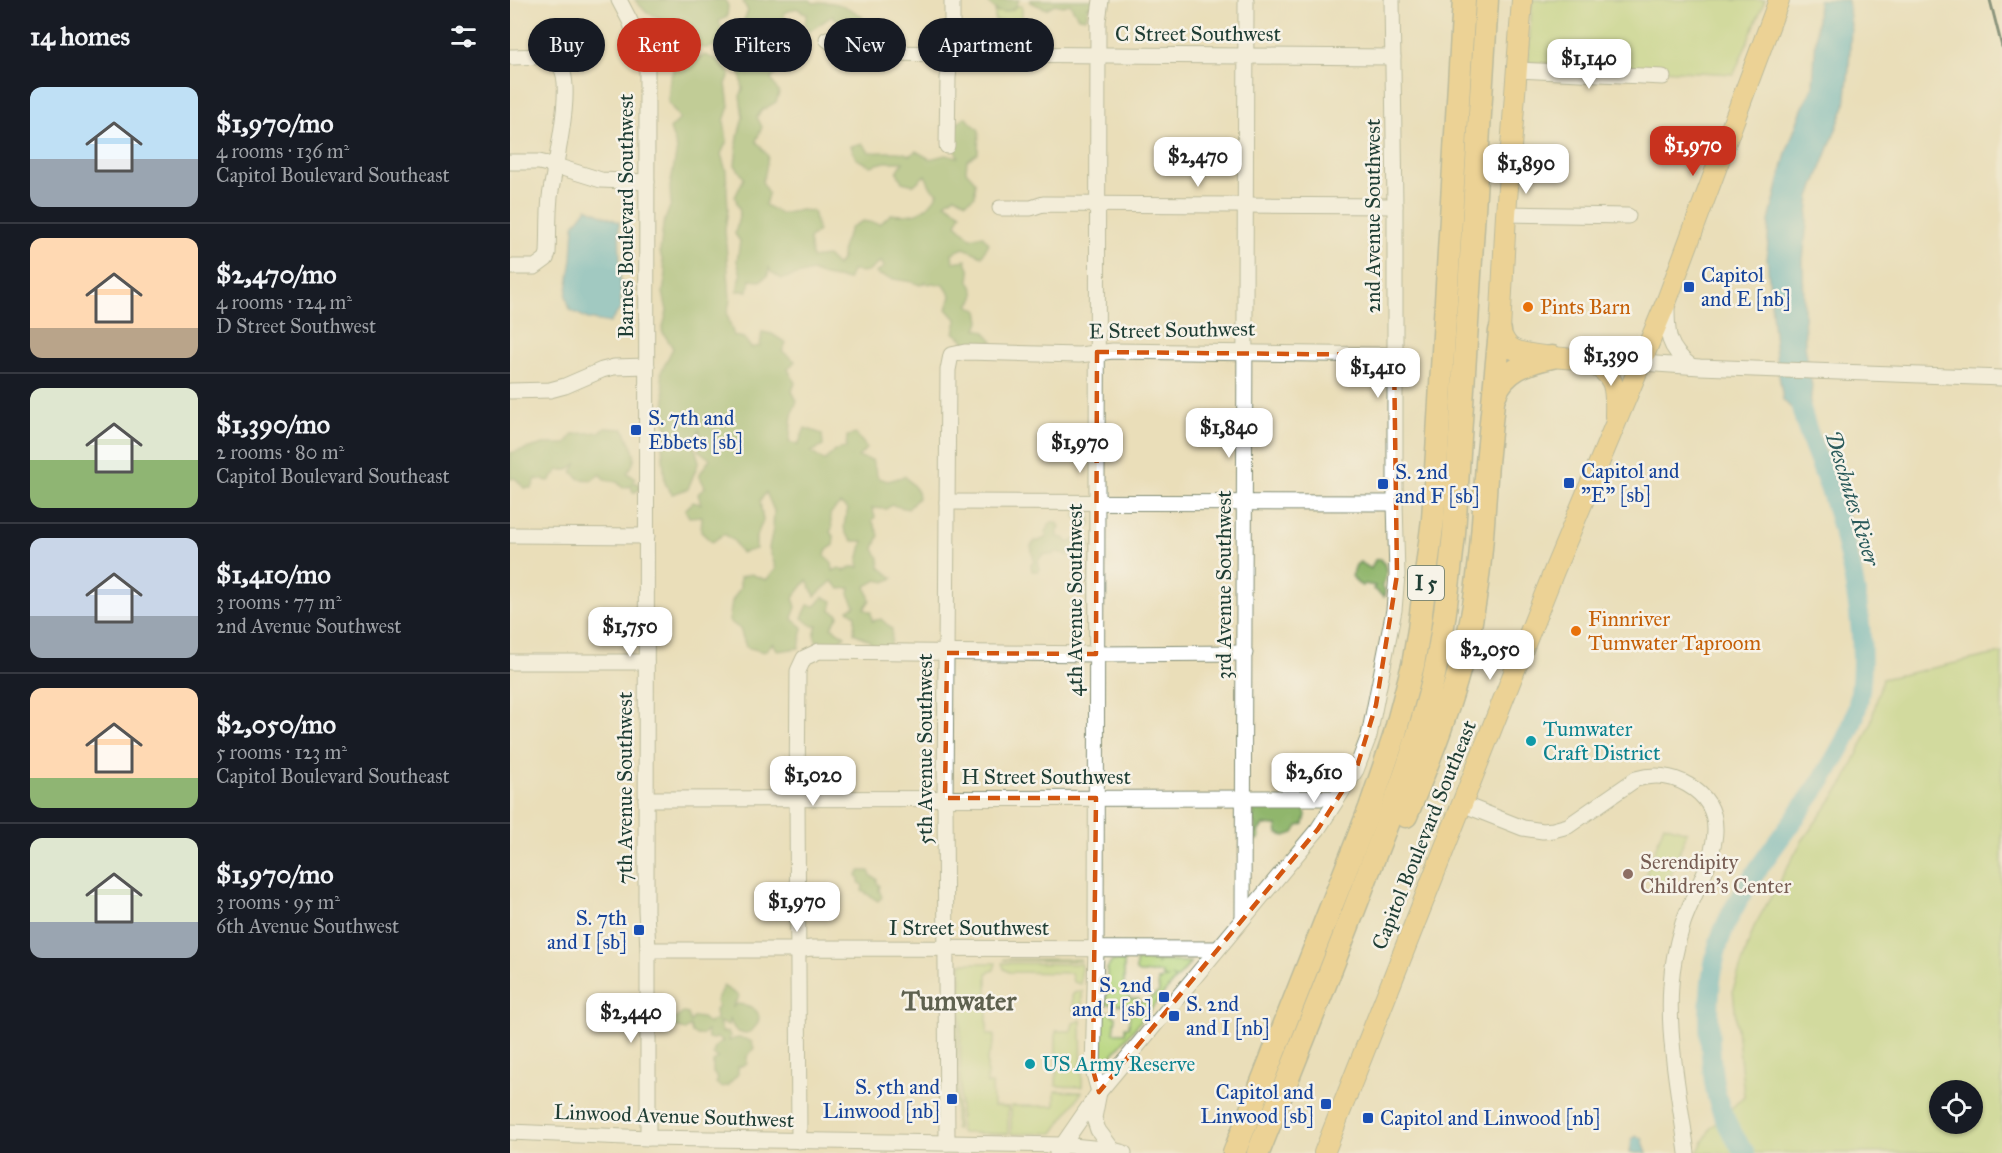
<!DOCTYPE html>
<meta charset="utf-8">
<style>
body{margin:0;font-family:"IM FELL Great Primer",serif;background:#20242c;color:#f1f3f6;height:100vh;display:flex;flex-direction:column;font-size:22px;white-space:nowrap}
*{box-sizing:border-box;margin:0}
p{font-size:20px;color:#9ea1a6}
.icon{flex:none;width:33px;height:33px;fill:none;stroke:currentColor;stroke-width:2;stroke-linecap:round;stroke-linejoin:round}
.map{position:relative;flex:1;overflow:hidden}
.details{display:flex;flex-direction:column;background:#171b24;width:510px}
.details>*{flex:none}
.guide{position:absolute;left:18px;top:18px;width:570px;height:54px;display:flex;gap:12px}
.tools{position:absolute;left:1419px;top:1080px;display:grid;gap:12px}
.tools a{display:grid;place-items:center;width:54px;height:54px;border-radius:50%;background:#171b24;box-shadow:0 2px 4px #0004;font-size:30px}
.price{position:absolute;translate:-50% -51px;padding:0 14px;border-radius:12px;background:#fff;color:#222;font-size:20px;line-height:39px;filter:drop-shadow(0 2px 3px #0008)}
.price::after{content:'';position:absolute;left:50%;top:36px;width:18px;height:14px;margin-left:-9px;background:inherit;clip-path:polygon(0 0,100% 0,50% 100%)}
.price.on{background:#c8321e;color:#fff}
ul{padding:0;list-style:none}
li{display:flex;align-items:center;gap:18px;height:150px;padding:0 30px}
li+li{border-top:2px solid #363941}
li span{display:grid;place-items:center;flex:none;width:168px;height:120px;border-radius:12px;color:#555}
li>.icon{margin-inline-start:auto}
span .icon{width:72px;height:72px;fill:#fffc;stroke-width:1}
li b{font-size:26px}
h2{display:flex;justify-content:space-between;align-items:center;height:72px;padding:0 30px;font-size:26px}
.pill{padding:0 21px;border-radius:27px;background:#171b24;box-shadow:0 2px 4px #0004;font-size:21px;line-height:54px}
.pill.on{background:#c8321e;color:#fff}
main{display:flex;flex:1;min-height:0}
.map>svg:first-child{display:block}
.green{fill:#b6d57c;stroke:#6a8958;stroke-width:1.5;fill-rule:evenodd}
.forest{fill:#90b66c;stroke:#587a50;stroke-width:1.5;fill-rule:evenodd}
.water{fill:#4cb0cb;stroke:#367680;stroke-width:1.5}
.lines{fill:none;stroke-linecap:round;stroke-linejoin:round}
.river{stroke:#4cb0cb;stroke-width:20}
.minor-casing{stroke:#848e76;stroke-width:17}
.major-casing{stroke:#848e76;stroke-width:22}
.highway-casing{stroke:#848e76;stroke-width:25}
.minor{stroke:#fff;stroke-width:15}
.major{stroke:#f0c469;stroke-width:20}
.highway{stroke:#f0c469;stroke-width:22}
.rail{stroke:#1f3d34;stroke-width:3}
.marked{fill:none;stroke:#d45610;stroke-width:4.5;stroke-dasharray:12 8;stroke-linejoin:round}
.transit-dot{fill:#1a4fb4;stroke:#f7f3e8;stroke-width:2}
.food-dot{fill:#e8710a;stroke:#f7f3e8;stroke-width:2}
.culture-dot{fill:#0f9aa8;stroke:#f7f3e8;stroke-width:2}
.education-dot{fill:#8d6e63;stroke:#f7f3e8;stroke-width:2}
.labels{text-anchor:middle;stroke-width:5;stroke-linejoin:round;paint-order:stroke}
.shield{fill:#f7f3e8;stroke:#60746a;stroke-width:1.5}
.shield-label{font-size:20px;font-weight:bold;fill:#1f3d34}
.street-label{font-size:21px;fill:#1f3d34;stroke:#f7f3e8}
.transit-label{font-size:21px;fill:#164399;stroke:#f7f3e8;text-anchor:start}
.food-label{font-size:21px;fill:#c56008;stroke:#f7f3e8;text-anchor:start}
.culture-label{font-size:21px;fill:#0d838f;stroke:#f7f3e8;text-anchor:start}
.education-label{font-size:21px;fill:#785e54;stroke:#f7f3e8;text-anchor:start}
.water-label{font-size:22px;font-style:italic;fill:#2a5a5a;stroke:#f7f3e8}
.district-label{font-size:27px;font-weight:bold;fill:#5e614f;stroke:#f7f3e8}
</style>
<main>
<section class="details">
<h2>14 homes<svg class="icon" aria-label="filters" viewBox="0 0 24 24"><path d="M4 7h16M4 17h16"/><circle cx="9" cy="7" r="2"/><circle cx="15" cy="17" r="2"/></svg></h2>
<ul>
<li><span style="background:linear-gradient(#bfe0f5 60%,#9aa5b1 0)"><svg class="icon" aria-label="home" viewBox="0 0 24 24"><path d="M3 11l9-7 9 7M6 9v11h12V9"/></svg></span><div><b>$1,970/mo</b><p>4 rooms · 136 m²</p><p>Capitol Boulevard Southeast</p></div></li>
<li><span style="background:linear-gradient(#ffd9b3 75%,#b9a48a 0)"><svg class="icon" aria-label="home" viewBox="0 0 24 24"><path d="M3 11l9-7 9 7M6 9v11h12V9"/></svg></span><div><b>$2,470/mo</b><p>4 rooms · 124 m²</p><p>D Street Southwest</p></div></li>
<li><span style="background:linear-gradient(#dfe7d0 60%,#8fb573 0)"><svg class="icon" aria-label="home" viewBox="0 0 24 24"><path d="M3 11l9-7 9 7M6 9v11h12V9"/></svg></span><div><b>$1,390/mo</b><p>2 rooms · 80 m²</p><p>Capitol Boulevard Southeast</p></div></li>
<li><span style="background:linear-gradient(#c9d6e8 65%,#9aa5b1 0)"><svg class="icon" aria-label="home" viewBox="0 0 24 24"><path d="M3 11l9-7 9 7M6 9v11h12V9"/></svg></span><div><b>$1,410/mo</b><p>3 rooms · 77 m²</p><p>2nd Avenue Southwest</p></div></li>
<li><span style="background:linear-gradient(#ffd9b3 75%,#8fb573 0)"><svg class="icon" aria-label="home" viewBox="0 0 24 24"><path d="M3 11l9-7 9 7M6 9v11h12V9"/></svg></span><div><b>$2,050/mo</b><p>5 rooms · 123 m²</p><p>Capitol Boulevard Southeast</p></div></li>
<li><span style="background:linear-gradient(#dfe7d0 70%,#9aa5b1 0)"><svg class="icon" aria-label="home" viewBox="0 0 24 24"><path d="M3 11l9-7 9 7M6 9v11h12V9"/></svg></span><div><b>$1,970/mo</b><p>3 rooms · 95 m²</p><p>6th Avenue Southwest</p></div></li>
</ul>
</section>
<div class="map">
<svg width="1492" height="1153" viewBox="0 0 1492 1153">
<rect width="100%" height="100%" fill="#f7f3e8"/>
<filter id="ink" filterUnits="userSpaceOnUse"><feTurbulence type="fractalNoise" baseFrequency=".0167" numOctaves="2"/><feDisplacementMap in="SourceGraphic" scale="12" xChannelSelector="R" yChannelSelector="G"/><feConvolveMatrix kernelMatrix="1 2 1 2 8 2 1 2 1" color-interpolation-filters="sRGB"/></filter>
<filter id="wash" filterUnits="userSpaceOnUse"><feTurbulence type="fractalNoise" baseFrequency=".008" numOctaves="4" result="noise"/><feDisplacementMap in="SourceGraphic" scale="24" xChannelSelector="R" yChannelSelector="G"/><feGaussianBlur stdDeviation="1.35" result="paint"/><feColorMatrix in="noise" values="0 0 0 0 0 0 0 0 0 0 0 0 0 0 0 0 0 1.4 0 .05"/><feComposite in="paint" operator="in"/></filter>
<g filter="url(#wash)">
<rect width="100%" height="100%" fill="#eadeb9"/>
<!-- green -->
<g class="green">
<polygon points="1022,0 1255,0 1224,74 1018,63"/>
<polygon points="507,6 512,6 512,21 485,21 485,11 487,12 505,8"/>
<path d="M1492,653V1153H1187L1200,1129L1234,1096L1223,990L1244,927L1292,841L1335,781L1360,726L1372,679ZM1462,1090V1124H1430V1090Z"/>
<polygon points="1154,825 1177,832 1157,885 1135,876"/>
<polygon points="495,959 570,959 571,961 493,960"/>
<polygon points="602,961 614,961 614,985 612,988 614,990 619,990 619,999 629,999 630,1002 635,1002 649,992 648,981 657,978 652,977 652,973 629,973 626,971 626,961 647,961 647,964 649,961 681,962 667,979 663,977 665,980 597,1061 591,1056 591,1011 602,1012 603,1016 606,1017 604,1033 615,1033 615,1027 619,1027 620,1005 596,1004 597,969"/>
<polygon points="451,963 486,963 484,970 477,973 477,1035 484,1035 484,1041 477,1060 477,1084 482,1084 483,1106 498,1107 498,1134 452,1133 450,1131"/>
<polygon points="492,963 571,964 571,984 563,982 561,973 499,972 494,969"/>
<polygon points="445,964 448,964 447,1129 445,1129"/>
<polygon points="572,991 572,1013 563,1010 562,996 564,993"/>
<polygon points="571,1020 572,1087 546,1086 547,1061 558,1060 556,1058 546,1059 546,1031 561,1031 563,1023"/>
<polygon points="545,1091 572,1092 543,1133 501,1134 501,1106 545,1106"/>
</g>
<!-- forest -->
<g class="forest">
<polygon points="125,0 215,0 218,6 217,17 209,21 213,34 209,45 196,48 162,43 155,49 146,42 151,36 152,18 137,13"/>
<path d="M234,0H300L303,3C323,0 336,5 353,17L347,26L337,27L322,16L300,31L295,23L297,14L286,8L274,13L276,26L266,37V48L261,55L268,72L261,79L269,93L266,102L252,110L247,117L252,127L246,141L258,156L255,174L252,181L258,194L255,205L271,214L290,210L303,211L308,231L299,239L302,258L317,256L327,266L332,258L333,245L341,227L353,221L370,224L381,214C402,217 417,213 428,193L421,188L415,175L404,185L392,182L387,172L393,162H375L361,166L346,159L341,146L352,143L359,152C374,153 386,149 400,155L406,151L420,159L435,155L448,157L443,144L441,128L455,117L469,130L468,153L457,160L456,171L465,181V196L456,202L445,196L435,203L451,213L446,224L461,238L472,235L479,243L472,256L454,248L442,253L443,262L456,260L460,272L459,281C465,292 468,295 459,305L468,311L470,321L467,329L474,331L483,341L472,348L457,349L452,338L444,333L447,320L437,309L441,296L434,285L422,283L419,284L416,282L410,285C397,278 380,282 366,273L374,267L371,261L358,272L342,271L338,280C324,277 314,278 302,271L272,279L261,272L259,268L258,275L250,281L240,280L238,291H227L231,275L227,261L230,241L225,234L230,212L225,197L234,178L225,165L228,136L233,117L230,96L233,90L230,72L235,64C230,47 237,42 231,26L238,11L233,2Z"/>
<path d="M479,0H509L505,8C493,14 489,15 479,4Z"/>
<polygon points="520,0 584,0 583,8 577,6 578,11 576,18 568,17 560,4 552,6 545,4 536,9 520,2"/>
<path d="M179,55L184,61L195,55L207,60L220,74L216,84L219,106L214,121L217,141L211,154L216,171L218,210L215,229L220,300L217,314L224,336L234,338L241,348L250,346L252,332L262,334L276,343L272,351L285,361L278,369L285,383L282,391L287,401C279,418 282,425 279,442L288,445L295,428L312,434L313,446L301,452L314,461L326,450L336,448L337,436L346,434L357,448L348,457L362,460L368,478L378,481L395,476L407,490L408,498L398,509L382,505L376,509L362,508L365,517L362,520L369,535L364,549L369,558L370,567L383,578L375,582L367,580L356,586L360,600L354,609L361,612L362,621L371,619L382,629L381,648H366L358,640L344,633L345,615L338,610L345,606L339,594L340,588L330,589L322,581L305,596L297,580L283,598L286,607L282,618L293,628L289,648L268,651L263,643L254,652L236,647L230,629L219,621L222,601L230,588V577L241,574L256,580L266,569L259,548L263,529L264,511L256,492L250,501L253,521L246,537V549L231,553L224,541L214,534L202,542L191,532L192,516L179,517L175,510L183,502L191,504L188,494L195,487L189,475L200,459L188,450L194,443L189,430L184,446L189,461L178,489L162,494L155,483L152,445L156,427L155,397L151,372L163,348L152,331L157,311L153,292L156,274L150,252L153,225L161,204L160,187L167,149L160,129L170,119L158,102L160,79L168,56ZM330,504L338,509C334,524 330,531 343,541H353L348,561L349,567H341L334,571L329,568L323,571L322,563L315,557L316,550L323,546L324,537L320,532L322,528L320,514Z"/>
<path d="M95,428L114,429C121,448 132,455 117,473L125,478L123,483H128L131,489L123,493L121,486L113,488L107,482L95,480L90,474L82,480L70,479L62,472L67,463L58,470H49L39,481L26,479L22,488H14L5,478L0,479V453L34,444H56L63,434L90,432Z"/>
<polygon points="575,507 580,513 581,524 575,528 577,536 575,539 580,542 581,547 576,550 571,548 570,552 572,556 568,560 556,554 545,552 543,555 533,554 528,561 530,568 528,571 522,571 521,565 524,561 521,546 525,541 529,541 537,537 535,531 539,528 538,525 542,522 547,522 550,527 548,531 548,537 554,538 559,543 566,539 570,542 572,538 570,536 572,529 569,526 572,522 565,516 568,509"/>
<path d="M871,559C878,567 877,578 872,586L875,591L874,597L863,589L865,586L855,584L852,586L847,583L842,576L846,565L850,562L861,569L865,560Z"/>
<polygon points="313,597 323,601 321,610 329,615 321,627 335,636 323,647 309,648 304,635 307,625 303,626 292,618 298,605 306,606"/>
<polygon points="780,800 784,806 793,805 796,815 794,824 788,826 784,833 775,836 768,834 767,826 753,825 748,832 750,837 748,840 743,838 745,824 742,821 744,814 742,806 747,803"/>
<polygon points="350,871 359,871 361,876 367,879 367,883 370,886 369,890 372,897 368,901 352,891 353,886 349,882 349,878 347,875"/>
<path d="M213,986L229,996L222,1008L227,1004C275,1007 230,1057 220,1019L218,1025L209,1022L212,1032H218L220,1036L219,1041C228,1037 233,1037 242,1042L244,1048L237,1057V1064L228,1067V1074L217,1086L211,1087L206,1083L208,1079L203,1073V1062L208,1058L203,1054L205,1047L213,1041L207,1038L202,1039L198,1038L197,1031C192,1035 189,1037 182,1033L180,1026L175,1030L165,1027L160,1030L153,1029L149,1024L147,1017L152,1011L159,1012L165,1019L173,1013L178,1014L180,1022L184,1017L192,1018L199,1024L200,1021L206,1020L205,1010L208,1007L206,1001Z"/>
</g>
<!-- water -->
<g class="water">
<polygon points="1308,0 1338,0 1341,26 1339,69 1335,106 1300,197 1293,260 1295,346 1302,386 1300,406 1293,420 1273,400 1266,356 1257,258 1259,221 1276,153 1292,109 1303,86"/>
<polygon points="77,208 109,222 111,308 100,323 78,319 60,310 56,296 62,259 64,225"/>
<polygon points="1127,1136 1132,1138 1137,1153 1120,1153 1122,1138"/>
</g>
<g class="lines">
<!-- river -->
<path class="river" d="M1235,1153C1207,1113 1203,1092 1200,1043C1198,1014 1199,982 1206,953C1219,896 1279,830 1312,780C1328,753 1344,730 1349,698C1359,637 1341,552 1321,493C1309,460 1295,429 1288,395"/>
</g>
</g>
<g filter="url(#ink)">
<g class="lines">
<!-- minor casing -->
<g class="minor-casing">
<g id="minor">
<polyline points="109,0 120,21 137,70 136,910 138,950 138,1138"/>
<polyline points="591,0 588,21 586,949 583,1070 589,1092 584,1118 588,1130 603,1150"/>
<polyline points="317,39 330,49 348,53 883,57"/>
<path d="M0,57C15,57 38,53 49,65C66,82 43,172 40,197C38,216 39,234 38,253L36,259L25,267H0"/>
<polyline points="1007,70 1153,77"/>
<polyline points="437,146 438,78 442,39 442,0"/>
<polyline points="0,162 29,162 46,166 91,180 137,182"/>
<polyline points="490,208 521,208 533,204 885,206"/>
<polyline points="996,214 1118,216"/>
<path d="M1157,306C1157,334 1157,348 1181,366"/>
<polyline points="1132,363 1190,367 1492,378"/>
<polyline points="0,391 40,390 55,386 92,370 104,367 137,366"/>
<polyline points="437,502 885,503"/>
<polyline points="0,535 137,536"/>
<polyline points="0,662 136,662"/>
<polyline points="136,799 828,798"/>
<path d="M952,804L1013,828L1033,831L1043,830L1058,826L1126,779C1143,774 1162,775 1178,785C1234,817 1188,880 1173,923C1167,943 1162,964 1161,985C1157,1038 1170,1100 1177,1153"/>
<path d="M733,918C736,612 736,306 736,0"/>
<polyline points="138,950 287,950 301,948 707,949"/>
<polyline points="0,1132 138,1138 552,1145 603,1150 614,1153"/>
<polyline points="289,1141 287,798 288,671 294,658 309,651 586,654 735,653"/>
<polyline points="437,1143 435,798 438,370 441,355 455,352 569,355 603,351 884,355"/>
<polyline points="547,1153 589,1092 808,829 846,770 859,736 884,610 887,575 885,503 885,206 882,0"/>
</g>
</g>
<!-- major casing -->
<g class="major-casing">
<g id="major">
<path d="M1012,0L996,214L990,331C993,338 995,343 1000,347C1015,360 1107,360 1132,363"/>
<path d="M1076,362C1106,372 1106,388 1105,416"/>
<polyline points="814,1153 1044,571 1157,300 1269,0"/>
</g>
</g>
<!-- highway casing -->
<g class="highway-casing">
<g id="highway">
<path d="M985,395C994,370 1018,362 1042,357"/>
<path d="M896,816C920,759 943,700 957,640C971,581 973,522 977,463C981,419 986,375 990,331"/>
<polyline points="724,1153 860,808 884,737 903,665 909,629 923,519 954,0"/>
<path d="M748,1153C785,1060 823,967 858,873C881,814 903,757 919,696C933,643 938,588 944,534L977,0"/>
</g>
</g>
<!-- minor -->
<use href="#minor" class="minor"/>
<!-- major -->
<use href="#major" class="major"/>
<!-- highway -->
<use href="#highway" class="highway"/>
<!-- rail -->
<polyline class="rail" points="1480,0 1492,47"/>
</g>
</g>
<!-- marked area -->
<path d="M0 0H1492V1153H0ZM587,352L884,355L887,575L866,705L846,770L808,829L589,1092L583,1070L586,798H435L437,653L586,654Z" fill="#eadeb9" fill-opacity=".55" fill-rule="evenodd"/>
<path class="marked" d="M587,352L884,355L887,575L866,705L846,770L808,829L589,1092L583,1070L586,798H435L437,653L586,654Z"/>
<!-- markers -->
<g class="transit-dot">
<rect x="1173" y="281" width="12" height="12" rx="3"/>
<rect x="120" y="424" width="12" height="12" rx="3"/>
<rect x="1053" y="477" width="12" height="12" rx="3"/>
<rect x="867" y="478" width="12" height="12" rx="3"/>
<rect x="123" y="924" width="12" height="12" rx="3"/>
<rect x="648" y="991" width="12" height="12" rx="3"/>
<rect x="658" y="1010" width="12" height="12" rx="3"/>
<rect x="436" y="1093" width="12" height="12" rx="3"/>
<rect x="810" y="1098" width="12" height="12" rx="3"/>
<rect x="852" y="1112" width="12" height="12" rx="3"/>
</g>
<g class="food-dot">
<circle cx="1018" cy="307" r="6"/>
<circle cx="1066" cy="631" r="6"/>
</g>
<g class="culture-dot">
<circle cx="1021" cy="741" r="6"/>
<circle cx="520" cy="1064" r="6"/>
</g>
<circle class="education-dot" cx="1118" cy="874" r="6"/>
<g class="labels">
<!-- shield labels -->
<rect class="shield" x="898" y="566" width="36" height="34" rx="4.5"/>
<g class="shield-label">
<text x="916" y="590">I 5</text>
</g>
<!-- street labels -->
<g class="street-label">
<text x="688" y="41">C Street Southwest</text>
<text transform="translate(116 216) rotate(-90)" y="7">Barnes Boulevard Southwest</text>
<text transform="translate(863 216) rotate(-90)" y="7">2nd Avenue Southwest</text>
<text transform="translate(662 330) rotate(-1)" y="7">E Street Southwest</text>
<text transform="translate(714 585) rotate(-90)" y="7">3rd Avenue Southwest</text>
<text transform="translate(565 600) rotate(-90)" y="7">4th Avenue Southwest</text>
<text transform="translate(415 749) rotate(-90)" y="7">5th Avenue Southwest</text>
<text x="536" y="784">H Street Southwest</text>
<text transform="translate(115 788) rotate(-90)" y="7">7th Avenue Southwest</text>
<text transform="translate(914 835) rotate(-68)" y="7">Capitol Boulevard Southeast</text>
<text x="459" y="935">I Street Southwest</text>
<text transform="translate(164 1116) rotate(2)" y="7">Linwood Avenue Southwest</text>
</g>
<!-- transit labels -->
<g class="transit-label">
<text x="1191" y="282">Capitol<tspan x="1191" dy="24">and E [nb]</tspan></text>
<text x="138" y="425">S. 7th and<tspan x="138" dy="24">Ebbets [sb]</tspan></text>
<text x="1071" y="478">Capitol and<tspan x="1071" dy="24">"E" [sb]</tspan></text>
<text x="885" y="479">S. 2nd<tspan x="885" dy="24">and F [sb]</tspan></text>
<text x="117" y="925" text-anchor="end">S. 7th<tspan x="117" dy="24">and I [sb]</tspan></text>
<text x="642" y="992" text-anchor="end">S. 2nd<tspan x="642" dy="24">and I [sb]</tspan></text>
<text x="676" y="1011">S. 2nd<tspan x="676" dy="24">and I [nb]</tspan></text>
<text x="430" y="1094" text-anchor="end">S. 5th and<tspan x="430" dy="24">Linwood [nb]</tspan></text>
<text x="804" y="1099" text-anchor="end">Capitol and<tspan x="804" dy="24">Linwood [sb]</tspan></text>
<text x="870" y="1125">Capitol and Linwood [nb]</text>
</g>
<!-- food labels -->
<g class="food-label">
<text x="1030" y="314">Pints Barn</text>
<text x="1078" y="626">Finnriver<tspan x="1078" dy="24">Tumwater Taproom</tspan></text>
</g>
<!-- culture labels -->
<g class="culture-label">
<text x="1033" y="736">Tumwater<tspan x="1033" dy="24">Craft District</tspan></text>
<text x="532" y="1071">US Army Reserve</text>
</g>
<!-- education labels -->
<g class="education-label">
<text x="1130" y="869">Serendipity<tspan x="1130" dy="24">Children's Center</tspan></text>
</g>
<!-- water labels -->
<g class="water-label">
<text transform="translate(1343 498) rotate(73)" y="8">Deschutes River</text>
</g>
<!-- district labels -->
<g class="district-label">
<text x="449" y="1010">Tumwater</text>
</g>
</g>
</svg>
<div class="tools">
<a><svg class="icon" aria-label="locate" viewBox="0 0 24 24"><circle cx="12" cy="12" r="6"/><path d="M12 2v4M12 18v4M2 12h4M18 12h4"/></svg></a>
</div>
<b class="price" style="left:1079px;top:90px">$1,140</b>
<b class="price on" style="left:1183px;top:177px">$1,970</b>
<b class="price" style="left:688px;top:188px">$2,470</b>
<b class="price" style="left:1016px;top:195px">$1,890</b>
<b class="price" style="left:1101px;top:387px">$1,390</b>
<b class="price" style="left:868px;top:399px">$1,410</b>
<b class="price" style="left:719px;top:459px">$1,840</b>
<b class="price" style="left:570px;top:474px">$1,970</b>
<b class="price" style="left:120px;top:658px">$1,750</b>
<b class="price" style="left:980px;top:681px">$2,050</b>
<b class="price" style="left:804px;top:804px">$2,610</b>
<b class="price" style="left:303px;top:807px">$1,020</b>
<b class="price" style="left:287px;top:933px">$1,970</b>
<b class="price" style="left:121px;top:1044px">$2,440</b>
<div class="guide">
<a class="pill">Buy</a>
<a class="pill on">Rent</a>
<a class="pill">Filters</a>
<a class="pill">New</a>
<a class="pill">Apartment</a>
</div>
</div>
</main>
